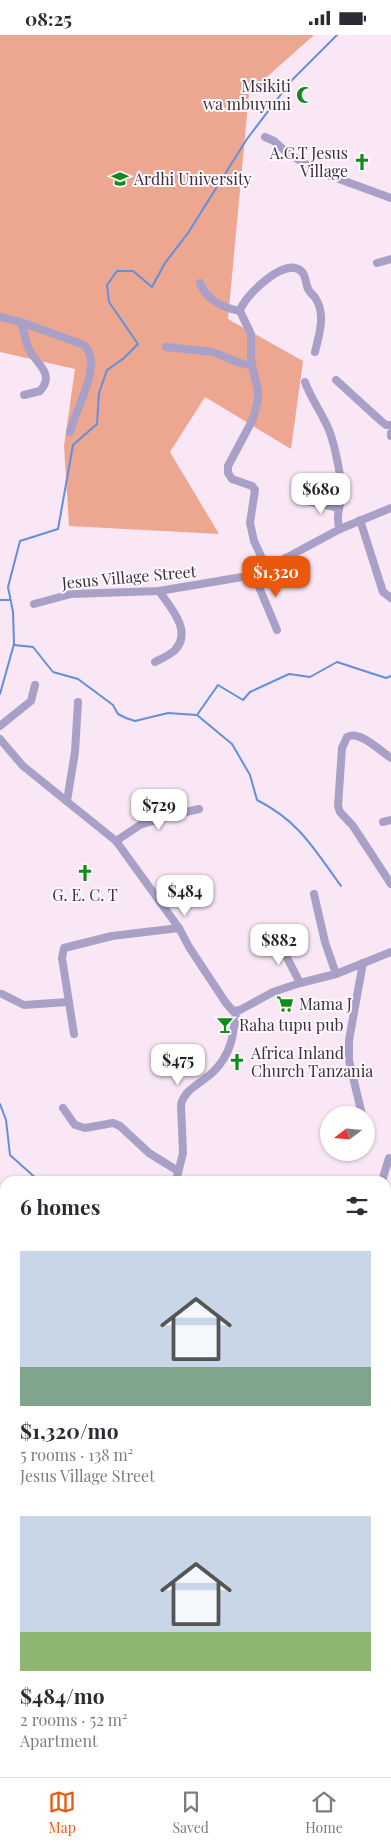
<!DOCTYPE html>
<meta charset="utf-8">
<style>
body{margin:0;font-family:"Playfair Display",serif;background:#f2f2f3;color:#2b2b33;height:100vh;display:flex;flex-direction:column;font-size:19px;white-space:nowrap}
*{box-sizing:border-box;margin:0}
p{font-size:16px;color:#7c7c81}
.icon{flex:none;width:28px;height:28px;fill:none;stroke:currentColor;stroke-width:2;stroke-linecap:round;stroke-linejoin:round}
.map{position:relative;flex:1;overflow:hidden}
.drawer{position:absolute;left:0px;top:1141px;width:391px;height:601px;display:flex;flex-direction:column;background:#fff;border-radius:15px 15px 0 0;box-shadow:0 1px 4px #0004}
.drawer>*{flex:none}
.needle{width:32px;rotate:254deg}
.buttons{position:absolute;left:320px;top:1071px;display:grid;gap:10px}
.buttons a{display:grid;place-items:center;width:55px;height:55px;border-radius:50%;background:#fff;box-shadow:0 1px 4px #0004;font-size:25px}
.price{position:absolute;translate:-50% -42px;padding:0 11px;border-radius:10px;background:#fff;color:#222;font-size:16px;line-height:32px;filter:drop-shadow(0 1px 2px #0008)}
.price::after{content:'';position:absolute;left:50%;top:30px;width:15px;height:11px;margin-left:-8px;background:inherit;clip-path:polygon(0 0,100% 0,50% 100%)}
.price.active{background:#ea580c;color:#fff}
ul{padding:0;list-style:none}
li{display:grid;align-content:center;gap:10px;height:265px;padding:0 20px}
li span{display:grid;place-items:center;height:155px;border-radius:0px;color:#555}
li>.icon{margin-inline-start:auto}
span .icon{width:90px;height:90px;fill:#fffc;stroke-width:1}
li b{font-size:21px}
h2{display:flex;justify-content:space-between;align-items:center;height:60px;padding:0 20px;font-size:21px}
.status{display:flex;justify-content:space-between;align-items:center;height:35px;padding:0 25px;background:#fff;direction:ltr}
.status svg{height:14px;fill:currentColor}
.menu{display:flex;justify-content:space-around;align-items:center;height:70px;border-top:1px solid #e1e1e2;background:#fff;font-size:14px;color:#7c7c81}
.menu a{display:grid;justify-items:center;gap:2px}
.menu .active{color:#ea580c}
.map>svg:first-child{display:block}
.green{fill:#eda68f}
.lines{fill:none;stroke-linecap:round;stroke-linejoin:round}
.stream{stroke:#628fdc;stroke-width:2}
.minor{stroke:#a9a0c7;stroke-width:8}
.labels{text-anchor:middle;stroke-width:4;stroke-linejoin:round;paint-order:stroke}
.poi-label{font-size:16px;fill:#393238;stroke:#fff8fe;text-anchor:start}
.street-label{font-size:16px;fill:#393238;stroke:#fff8fe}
</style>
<div class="status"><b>08:25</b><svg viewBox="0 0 49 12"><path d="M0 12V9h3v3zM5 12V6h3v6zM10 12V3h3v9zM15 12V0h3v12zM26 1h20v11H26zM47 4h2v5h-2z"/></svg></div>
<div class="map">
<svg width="391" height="1742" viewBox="0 0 391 1742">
<rect width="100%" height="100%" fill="#f9e7f6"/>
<!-- green -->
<polygon class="green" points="0,0 314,0 249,58 228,284 303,326 291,414 205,362 170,417 219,499 69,491 64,411 75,334 0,317"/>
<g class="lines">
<!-- stream -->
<g class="stream">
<polyline points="0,565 10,565"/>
<polyline points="14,610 33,612 53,637 78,644 113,670 118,679 126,683 135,686 168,678 197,680 218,650 243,665 250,657 289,639 310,642 337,627 386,643 391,641"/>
<polyline points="0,659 14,609 13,577 8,552 20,506 58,494 73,410 97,389 99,358 107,335 124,323 138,309 109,267 107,250 117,236 133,236 152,252 165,228 188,198 247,104 291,46 337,0"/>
<path d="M197,680L232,709L250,740L257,765C299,786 314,814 341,851"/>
<polyline points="0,1069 6,1085 10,1120 39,1146"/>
<polyline points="386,1314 391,1312"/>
</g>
<!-- minor -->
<g class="minor">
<polyline points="265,102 274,106 286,117 317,136 391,163"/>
<polyline points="377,228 391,224"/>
<path d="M200,248C206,264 223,273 240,276"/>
<path d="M0,282L21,287L84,310C104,330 75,374 70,397"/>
<path d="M21,287C24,296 25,306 29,314C35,328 56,338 40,356L24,360"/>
<polyline points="166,312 213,317 237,327 252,331"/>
<polyline points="336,345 381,386 386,390 391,390"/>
<path d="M305,347C311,364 322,378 329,395C336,413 339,434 342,452C343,467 334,480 340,494"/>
<polyline points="391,398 391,401"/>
<polyline points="307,466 339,473"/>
<polyline points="360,485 383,557 391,563"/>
<path d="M267,534L254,506L250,488L255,455L252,451L232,444L228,438V431L253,384L258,365V356L251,325V299L240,276C244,261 279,229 295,233C305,235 305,244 307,251C308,257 313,259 316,264C326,281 319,299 315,317"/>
<polyline points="254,540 277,595"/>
<polyline points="34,569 71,559 159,556 254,540 340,494 391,473"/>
<path d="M155,627C161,624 170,620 175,615C193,596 170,572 159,556"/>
<polyline points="0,691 31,666 35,650"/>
<polyline points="0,704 23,731 116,806 179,893 189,912 226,968 233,976 240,975 273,957 300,948 336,939 391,917"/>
<path d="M391,723C380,716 360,695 347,702L342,713L338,771L340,777L353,791L391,849"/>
<polyline points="67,766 75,717 78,667"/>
<polyline points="383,787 391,785"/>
<polyline points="116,806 140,790 173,780 199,774"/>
<polyline points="314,859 325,907 336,939"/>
<polyline points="277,903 300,948"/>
<polyline points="2,959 24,970 68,967"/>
<polyline points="74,999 62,923 64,913 112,901 179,893"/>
<polyline points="63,1073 75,1090 85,1093 113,1088 120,1091 149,1118 178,1136"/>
<polyline points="362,1080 349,1025 349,1005 363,928"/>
<path d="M176,1146L183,1118L181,1070C184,1054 202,1048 213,1037C231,1020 234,999 236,976"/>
<polyline points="382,1146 389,1123"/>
<polyline points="386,1166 391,1163"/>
<polyline points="386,1190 391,1193"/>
<polyline points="386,1320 391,1318"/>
<polyline points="0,1571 5,1567"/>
<polyline points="386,1625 391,1626"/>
<polyline points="0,1635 5,1644"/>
<polyline points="386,1699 391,1713"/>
<polyline points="39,1738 39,1742"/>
<polyline points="138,1738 138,1742"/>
</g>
</g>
<!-- icons -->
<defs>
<g id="mosque-bare" transform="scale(1.35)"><path d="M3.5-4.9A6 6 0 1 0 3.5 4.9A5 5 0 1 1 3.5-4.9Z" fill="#0f8d19" stroke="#fff8fe" stroke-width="2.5" paint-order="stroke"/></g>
<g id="church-bare" transform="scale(1.35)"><path d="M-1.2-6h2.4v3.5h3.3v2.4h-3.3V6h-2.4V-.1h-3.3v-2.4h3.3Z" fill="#0f8d19" stroke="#fff8fe" stroke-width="2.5" paint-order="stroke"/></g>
<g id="university-bare" transform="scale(1.35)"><path d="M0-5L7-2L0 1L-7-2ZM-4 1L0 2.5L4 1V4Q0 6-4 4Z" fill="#0f8d19" stroke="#fff8fe" stroke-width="2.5" paint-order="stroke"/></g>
<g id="supermarket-bare" transform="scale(1.35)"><path d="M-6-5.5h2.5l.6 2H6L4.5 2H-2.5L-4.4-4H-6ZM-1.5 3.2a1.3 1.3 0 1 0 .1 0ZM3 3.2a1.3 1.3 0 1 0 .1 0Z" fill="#0f8d19" stroke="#fff8fe" stroke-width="2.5" paint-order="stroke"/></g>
<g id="bar-bare" transform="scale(1.35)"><path d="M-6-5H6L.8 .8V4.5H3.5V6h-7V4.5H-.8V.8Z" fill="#0f8d19" stroke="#fff8fe" stroke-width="2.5" paint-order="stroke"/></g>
</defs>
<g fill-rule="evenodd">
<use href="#mosque-bare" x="305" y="60"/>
<use href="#church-bare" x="362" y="127"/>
<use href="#university-bare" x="120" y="144"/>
<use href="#church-bare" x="85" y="838"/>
<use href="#supermarket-bare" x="285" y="969"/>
<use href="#bar-bare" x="225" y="990"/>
<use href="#church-bare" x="237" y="1027"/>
</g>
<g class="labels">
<!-- poi labels -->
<g class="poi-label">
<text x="291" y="57" text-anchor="end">Msikiti<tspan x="291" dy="18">wa mbuyuni</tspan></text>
<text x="348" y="124" text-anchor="end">A.G.T Jesus<tspan x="348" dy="18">Village</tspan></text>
<text x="134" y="150">Ardhi University</text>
<text x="85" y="866" text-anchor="middle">G. E. C. T</text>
<text x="299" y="975">Mama J</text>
<text x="239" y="996">Raha tupu pub</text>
<text x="251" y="1024">Africa Inland<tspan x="251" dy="18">Church Tanzania</tspan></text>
</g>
<!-- street labels -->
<g class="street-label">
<text transform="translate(129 542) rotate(-5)" y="6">Jesus Village Street</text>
</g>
</g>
</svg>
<div class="buttons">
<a><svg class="needle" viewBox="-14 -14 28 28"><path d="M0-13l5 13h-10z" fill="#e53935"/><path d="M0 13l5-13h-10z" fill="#7c7c81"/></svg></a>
</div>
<b class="price" style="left:321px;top:480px">$680</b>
<b class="price active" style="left:276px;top:563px">$1,320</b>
<b class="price" style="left:159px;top:796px">$729</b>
<b class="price" style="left:185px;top:882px">$484</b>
<b class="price" style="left:279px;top:931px">$882</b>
<b class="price" style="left:178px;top:1051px">$475</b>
<section class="drawer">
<h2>6 homes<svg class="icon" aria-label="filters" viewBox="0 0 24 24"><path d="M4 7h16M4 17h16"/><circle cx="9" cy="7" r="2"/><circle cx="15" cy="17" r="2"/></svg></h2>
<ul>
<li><span style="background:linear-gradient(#c9d6e8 75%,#7fa58c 0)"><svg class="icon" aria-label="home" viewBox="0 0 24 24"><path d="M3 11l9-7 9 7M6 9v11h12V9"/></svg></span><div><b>$1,320/mo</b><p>5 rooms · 138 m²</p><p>Jesus Village Street</p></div></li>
<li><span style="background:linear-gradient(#c9d6e8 75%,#8fb573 0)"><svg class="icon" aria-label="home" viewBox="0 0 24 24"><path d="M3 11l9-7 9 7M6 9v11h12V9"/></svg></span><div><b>$484/mo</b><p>2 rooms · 52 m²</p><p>Apartment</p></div></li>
</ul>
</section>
</div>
<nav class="menu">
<a class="active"><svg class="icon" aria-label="map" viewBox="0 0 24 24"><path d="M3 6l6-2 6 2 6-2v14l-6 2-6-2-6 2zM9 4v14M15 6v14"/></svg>Map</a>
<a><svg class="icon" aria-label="saved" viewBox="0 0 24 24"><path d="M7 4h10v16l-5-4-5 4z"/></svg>Saved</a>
<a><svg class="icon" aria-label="home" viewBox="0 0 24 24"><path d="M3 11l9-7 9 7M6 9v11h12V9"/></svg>Home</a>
</nav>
